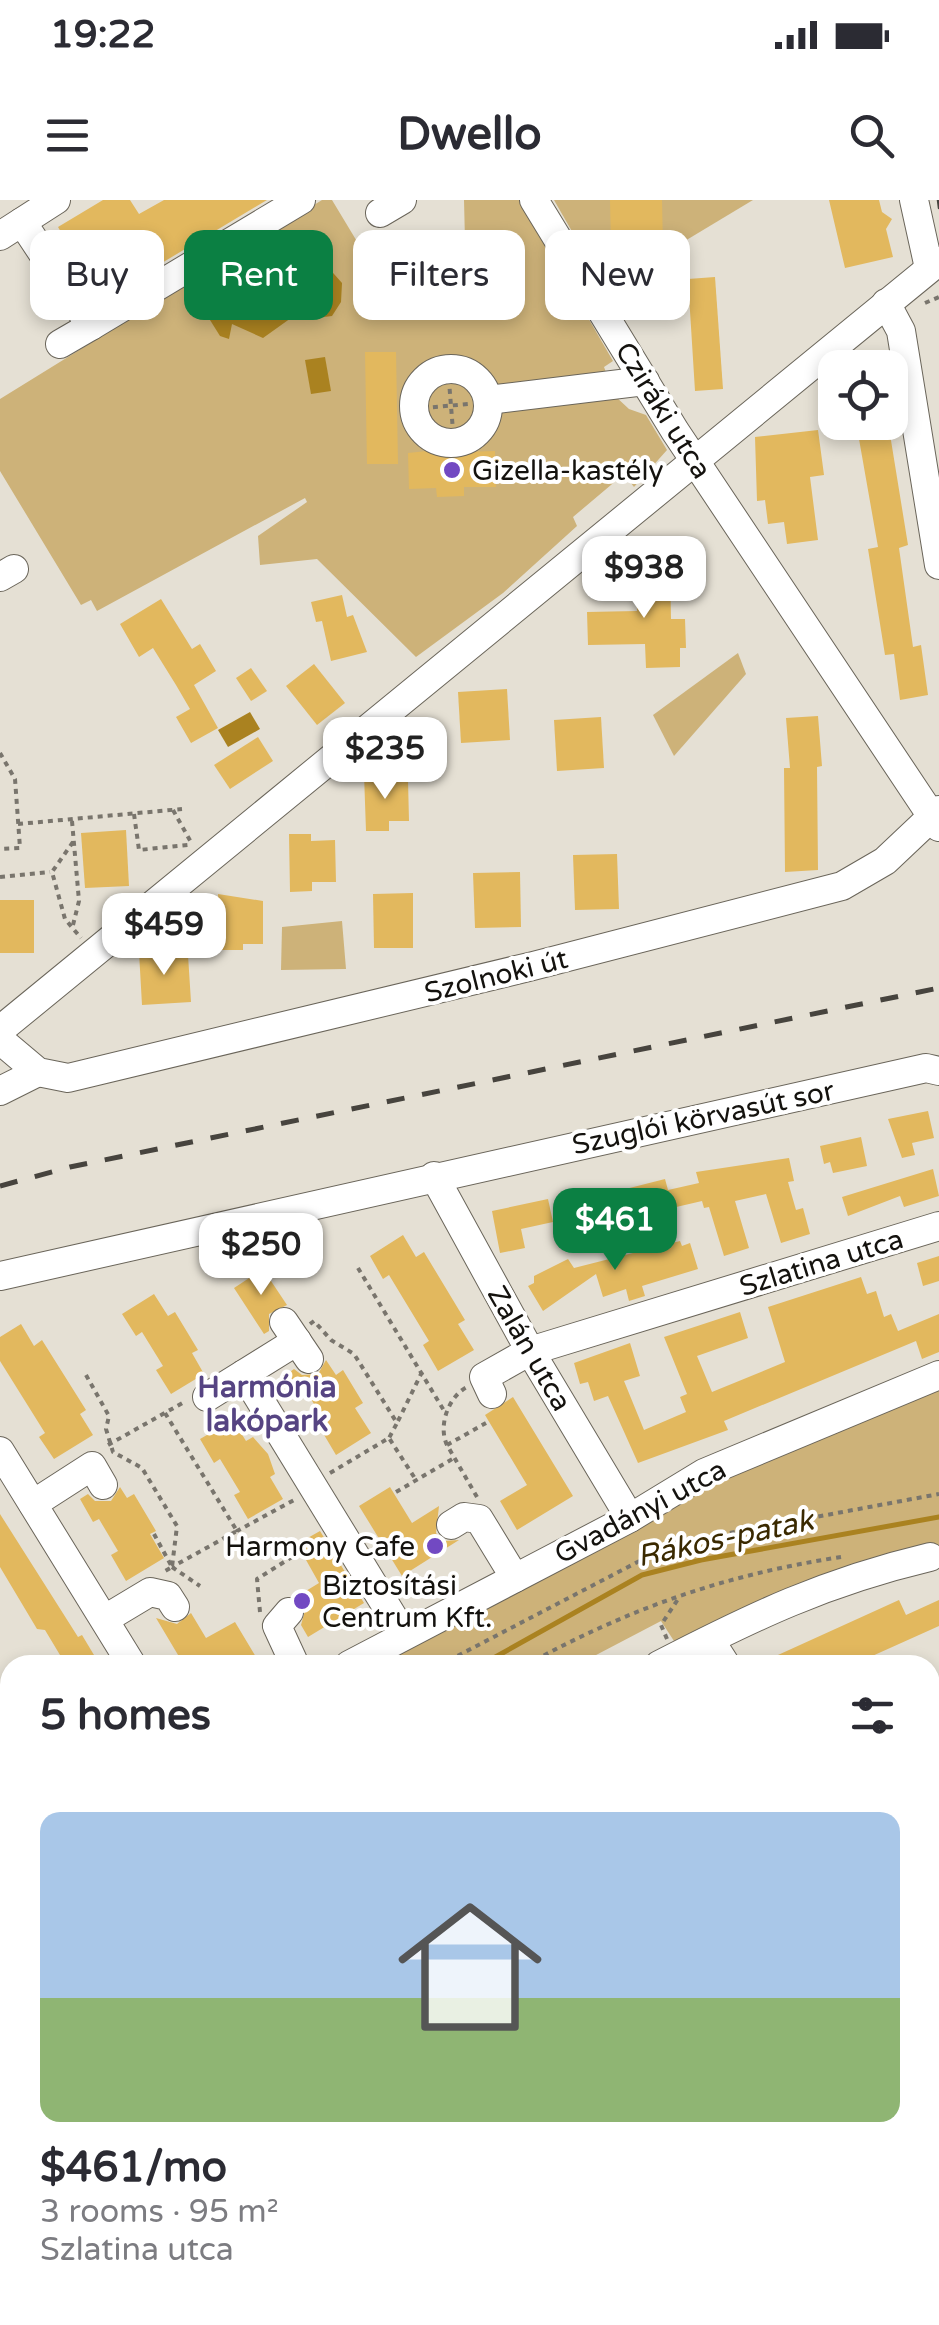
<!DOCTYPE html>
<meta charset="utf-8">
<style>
body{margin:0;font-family:"Varela Round",sans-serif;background:#f2f2f3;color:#2b2b33;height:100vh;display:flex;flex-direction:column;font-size:38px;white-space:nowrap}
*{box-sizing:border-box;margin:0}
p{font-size:32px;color:#7c7c81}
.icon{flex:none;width:55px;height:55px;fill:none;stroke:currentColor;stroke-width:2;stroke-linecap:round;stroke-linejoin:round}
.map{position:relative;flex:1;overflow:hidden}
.details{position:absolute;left:0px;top:1455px;width:940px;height:670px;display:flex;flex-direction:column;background:#fff;border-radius:30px 30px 0 0;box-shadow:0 5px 15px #0003}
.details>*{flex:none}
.banner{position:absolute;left:30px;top:30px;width:880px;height:90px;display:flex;gap:20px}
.controls{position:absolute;left:818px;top:150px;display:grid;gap:20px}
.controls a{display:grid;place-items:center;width:90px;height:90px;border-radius:20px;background:#fff;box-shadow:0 5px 15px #0003;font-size:50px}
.price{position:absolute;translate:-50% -85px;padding:0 22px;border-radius:20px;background:#fff;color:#222;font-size:32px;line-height:65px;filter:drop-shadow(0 2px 5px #0008)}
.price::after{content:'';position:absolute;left:50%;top:60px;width:30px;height:22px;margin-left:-15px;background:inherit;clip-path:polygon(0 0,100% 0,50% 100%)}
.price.selected{background:#0b8043;color:#fff}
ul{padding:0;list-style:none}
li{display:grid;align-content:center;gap:20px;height:530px;padding:0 40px}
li+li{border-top:2px solid #e1e1e2}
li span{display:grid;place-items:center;height:310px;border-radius:20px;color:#555}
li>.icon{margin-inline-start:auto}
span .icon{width:180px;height:180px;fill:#fffc;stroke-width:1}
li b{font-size:42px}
h2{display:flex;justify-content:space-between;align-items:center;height:120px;padding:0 40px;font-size:42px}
.chip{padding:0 35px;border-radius:20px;background:#fff;box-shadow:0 5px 15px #0003;font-size:35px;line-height:90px}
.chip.selected{background:#0b8043;color:#fff}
.status{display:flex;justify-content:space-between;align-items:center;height:70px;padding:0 50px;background:#fff;direction:ltr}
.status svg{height:28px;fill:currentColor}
header{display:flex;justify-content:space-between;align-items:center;height:130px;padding:0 40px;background:#fff;font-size:45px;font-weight:700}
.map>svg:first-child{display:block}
.green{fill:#cdb279}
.water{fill:#aa8220}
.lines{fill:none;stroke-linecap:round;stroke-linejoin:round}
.stream{stroke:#aa8220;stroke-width:5}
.building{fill:#e2b85e}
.minor-casing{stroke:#6a655a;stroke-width:30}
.path{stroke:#79756d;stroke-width:4;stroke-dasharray:5 5;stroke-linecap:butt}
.minor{stroke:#fff;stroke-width:28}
.tram{stroke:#47443e;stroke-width:2.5}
.rail{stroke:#47443e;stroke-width:5;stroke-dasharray:18 18;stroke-linecap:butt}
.poi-dot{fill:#7249c2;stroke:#fff;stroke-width:4}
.labels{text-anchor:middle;stroke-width:8;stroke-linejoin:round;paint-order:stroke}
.street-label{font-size:28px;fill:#14120e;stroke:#fff}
.poi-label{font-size:28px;fill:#14120e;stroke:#fff;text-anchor:start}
.neighbourhood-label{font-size:30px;font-weight:bold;fill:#564482;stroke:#fff}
.water-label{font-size:30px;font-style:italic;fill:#3a2900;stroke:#fff}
</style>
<div class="status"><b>19:22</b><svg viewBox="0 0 49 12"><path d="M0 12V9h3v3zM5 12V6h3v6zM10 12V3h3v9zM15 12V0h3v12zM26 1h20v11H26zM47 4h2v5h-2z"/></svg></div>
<header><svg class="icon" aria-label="menu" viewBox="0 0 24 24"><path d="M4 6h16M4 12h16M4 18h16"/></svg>Dwello<svg class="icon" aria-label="search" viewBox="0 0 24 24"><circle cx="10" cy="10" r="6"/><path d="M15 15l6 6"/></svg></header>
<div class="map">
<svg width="939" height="2125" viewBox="0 0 939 2125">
<rect width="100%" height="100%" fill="#e5e0d4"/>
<!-- green -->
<g class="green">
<polygon points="322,0 332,0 370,63 391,84 465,41 464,0 520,0 613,161 604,167 615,196 629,209 646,215 667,250 634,287 624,274 573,317 577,326 503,393 416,457 317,359 260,365 258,336 307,302 305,298 97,411 91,400 81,405 0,271 0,199"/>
<polygon points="554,0 753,0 605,89"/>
<polygon points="738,453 746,474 674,556 653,515"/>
<polygon points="342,721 346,769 281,770 282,727"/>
<polygon points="939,1185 939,1346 825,1374 674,1441 661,1421 577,1465 376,1465 692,1286"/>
<polygon points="939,1554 939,1731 930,1736 930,1559"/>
<polygon points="10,1687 10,1769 0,1776 0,1694"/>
<polygon points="10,1833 10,2115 326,2115 310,2125 0,2125 0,1839"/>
<polygon points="939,1931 939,2125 790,2125 788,2115 930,2115 930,1932"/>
<polygon points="386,2115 639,2115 641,2125 370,2125"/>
</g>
<!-- water -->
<g class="water">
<polygon points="306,56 326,65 342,83 341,102 332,116 300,120 298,113 263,138 232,124 229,139 220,136 210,120 221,100 243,97 288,60"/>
<polygon points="325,157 331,191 311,194 305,160"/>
<polygon points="250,512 260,529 228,547 218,530"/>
</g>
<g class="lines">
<!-- stream -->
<g class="stream">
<polyline points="481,1465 642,1375 701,1360 939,1317"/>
<polyline points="0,1735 10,1730"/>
</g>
</g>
<!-- building -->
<g class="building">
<polygon points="103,0 130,0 139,14 164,0 267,0 100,100 58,27"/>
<polygon points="610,0 662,0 663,48 611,49"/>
<polygon points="829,0 879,0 882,12 892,19 886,29 893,57 845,68"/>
<polygon points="402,34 420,64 396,78 379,48"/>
<polygon points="715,77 723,189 695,191 688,79"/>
<polygon points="644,80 656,95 642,106 630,90"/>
<polygon points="365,152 396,152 398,264 367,264"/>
<polygon points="856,222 888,222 908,345 899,348 913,447 921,445 928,495 900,500 894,454 885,455 868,349 878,347"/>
<polygon points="818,230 824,275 810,277 818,340 787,344 784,322 768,324 765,300 757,301 755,237"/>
<polygon points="465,247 465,252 495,251 496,287 464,287 464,296 437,297 436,288 409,289 408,253"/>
<polygon points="670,365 671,419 685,419 686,448 680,448 680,467 646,468 645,444 588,445 587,412 637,411 636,366"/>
<polygon points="342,395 347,417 353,415 367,452 331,461 322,421 316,422 311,402"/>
<polygon points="161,399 192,449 200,444 216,471 194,485 218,528 191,543 176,517 190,509 176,485 153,448 139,457 120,424"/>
<polygon points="314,464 345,503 317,525 286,486"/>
<polygon points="251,468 267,491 251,501 236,478"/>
<polygon points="507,489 510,540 461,543 458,492"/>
<polygon points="818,516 822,566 817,567 818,670 785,672 784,568 790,568 786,518"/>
<polygon points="601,517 604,568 557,571 554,520"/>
<polygon points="258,537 273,561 230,589 214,565"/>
<polygon points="387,573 387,580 408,580 409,621 389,621 389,631 366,631 364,574"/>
<polygon points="126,630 129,686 85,688 81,633"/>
<polygon points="289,634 311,634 311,641 335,640 336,682 312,682 312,691 290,692"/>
<polygon points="617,654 619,709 575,710 573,655"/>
<polygon points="520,672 521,727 475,728 473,673"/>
<polygon points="413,693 413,748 374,748 373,694"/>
<polygon points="218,694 263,701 263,744 243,744 243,750 217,750"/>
<rect x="0" y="700" width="34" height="53"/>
<polygon points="163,750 163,757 188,755 191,802 142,805 139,752"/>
<polygon points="928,911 934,938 912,943 915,955 902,958 888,919"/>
<polygon points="861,937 867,966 833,973 830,962 824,964 820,946"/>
<polygon points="789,958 794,981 788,982 796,1010 803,1008 810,1034 781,1043 766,994 735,1001 749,1048 724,1056 709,1007 704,1008 702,1001 642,1015 639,1003 586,1014 582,996 597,992 598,996 665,979 668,990 699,983 696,972"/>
<polygon points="933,969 939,996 904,1007 900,996 848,1016 842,997"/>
<polygon points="548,999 553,1022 521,1029 525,1048 500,1053 492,1011"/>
<polygon points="403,1035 416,1057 424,1052 465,1120 458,1124 474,1150 438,1171 423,1145 429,1141 389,1075 383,1079 370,1056"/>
<polygon points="680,1041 682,1046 690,1043 698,1069 642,1086 645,1096 629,1101 626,1089 603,1097 596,1074 543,1111 528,1086 534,1083 534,1076 568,1059 574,1068"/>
<polygon points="939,1056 939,1081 923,1086 917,1063"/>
<polygon points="263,1069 287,1105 269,1114 269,1131 264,1134 234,1088"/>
<polygon points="861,1077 867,1094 876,1091 884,1117 891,1114 898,1131 939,1114 939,1152 922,1159 916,1141 724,1221 728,1230 638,1263 608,1196 594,1201 588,1182 580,1184 574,1163 630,1143 640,1176 624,1181 644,1230 686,1212 680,1197 687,1194 664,1137 740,1112 748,1138 697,1156 712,1192 785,1162 768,1107"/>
<polygon points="154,1094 168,1116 175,1112 198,1150 192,1153 204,1174 171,1194 156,1170 163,1166 142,1132 136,1136 122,1114"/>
<polygon points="21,1124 34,1146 42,1140 86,1210 80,1214 93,1235 54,1259 39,1237 45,1233 0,1161 0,1137"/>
<polygon points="326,1160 336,1175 343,1170 363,1203 355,1208 371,1233 336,1255 320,1228 326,1224 308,1194 302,1198 287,1174 294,1169 302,1175 318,1174"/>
<polygon points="513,1197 573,1296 517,1330 500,1301 527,1285 485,1215"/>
<polygon points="233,1220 246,1241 253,1237 268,1254 275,1274 270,1277 283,1299 248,1319 234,1295 240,1292 220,1259 214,1263 200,1239"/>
<polygon points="120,1287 127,1298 134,1294 156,1331 150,1334 164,1358 126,1381 111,1355 118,1351 99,1319 93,1322 80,1299 88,1294 95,1301 111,1301"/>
<polygon points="390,1287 412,1323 439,1306 436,1333 444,1341 459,1340 402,1376 359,1306"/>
<polygon points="0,1314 78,1437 82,1435 100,1465 66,1465 45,1430 37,1429 0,1367"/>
<polygon points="320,1331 364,1403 308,1437 301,1425 306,1407 296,1397 319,1383 297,1344"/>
<polygon points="899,1400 906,1415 939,1400 939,1426 870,1457 873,1465 756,1465"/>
<polygon points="191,1413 206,1438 235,1422 256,1457 243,1465 184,1465 156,1418 177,1424"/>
</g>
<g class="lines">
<!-- minor casing -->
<g class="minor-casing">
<g id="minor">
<polyline points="534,0 675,231 939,627"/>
<polyline points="914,0 929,68"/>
<polyline points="380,13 402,0"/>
<polyline points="22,22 91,126 60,144"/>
<polyline points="0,36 56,0"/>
<polyline points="886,103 901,131 939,365"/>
<polyline points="91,126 301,0"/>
<circle cx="451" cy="206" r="37"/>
<polyline points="488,200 645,181"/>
<polyline points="0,377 14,369"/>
<polyline points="0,830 939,61"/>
<polyline points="0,840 38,872 68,878 533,766 842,686 885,661 939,610"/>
<polyline points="0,891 38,872"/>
<polyline points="434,976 530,1151 630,1318"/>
<polyline points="0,1076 926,868 939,871"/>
<polyline points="284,1122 309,1159"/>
<polyline points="244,1174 404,1435"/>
<polyline points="492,1194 484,1177 530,1151 939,1026"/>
<polyline points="207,1197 297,1141"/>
<polyline points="0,1251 132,1465"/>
<polyline points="33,1304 92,1266 103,1285"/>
<polyline points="451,1325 464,1317 479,1319 515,1378"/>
<polyline points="289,1412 277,1426 295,1465"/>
<polyline points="105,1419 150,1392 168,1396 175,1407"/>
<polyline points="710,1440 726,1465"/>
<polyline points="349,1465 630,1318 704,1273 939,1175"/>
<path d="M659,1465C754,1416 825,1382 930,1357"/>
<polyline points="930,1526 939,1520"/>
<polyline points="0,1587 10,1603"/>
<polyline points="0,1661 10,1655"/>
<polyline points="930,1723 939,1718"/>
<polyline points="930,1759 939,1753"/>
<polyline points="0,1811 10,1806"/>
<polyline points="0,1836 10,1847"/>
<polyline points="930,1842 939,1841"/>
<polyline points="675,2115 677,2125"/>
<polyline points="318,2125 330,2115"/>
<polyline points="344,2125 361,2115"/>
</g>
</g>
<!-- path -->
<g class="path">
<polyline points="599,69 620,57 636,56 638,51"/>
<polyline points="925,103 939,97"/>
<polyline points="448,169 454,243"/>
<polyline points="413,209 468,204"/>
<polyline points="0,553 15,579 20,648 0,649"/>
<polyline points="173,610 192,644"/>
<polyline points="134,614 139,650 188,645"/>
<polyline points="72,621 79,701 73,725"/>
<polyline points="18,624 182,609"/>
<polyline points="73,642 52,672 65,719 81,738"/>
<polyline points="0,677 50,672"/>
<polyline points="358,1068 446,1214"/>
<polyline points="310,1124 314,1121 331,1140 354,1154 397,1223 389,1238"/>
<polyline points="86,1175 109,1216 106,1229 113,1252 142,1268 177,1326 172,1367"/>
<polyline points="165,1213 237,1331 172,1367"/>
<polyline points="398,1221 422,1172"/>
<polyline points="108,1245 186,1201"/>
<path d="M447,1245C438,1226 448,1197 467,1187"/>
<polyline points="330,1273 389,1238 416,1280"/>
<polyline points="396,1292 454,1258"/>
<polyline points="477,1297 447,1245 486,1223"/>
<polyline points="154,1334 172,1367 165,1371"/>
<polyline points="172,1367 200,1386"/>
<polyline points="260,1412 257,1379 292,1357 290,1350 241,1339 237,1331 294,1300"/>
<polyline points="667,1439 661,1425 680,1396"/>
<polyline points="440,1465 651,1355 703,1338 939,1294"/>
<path d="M526,1465C630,1408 724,1375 841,1357"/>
<polyline points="0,1714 10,1708"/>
<polyline points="0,1763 10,1757"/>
<polyline points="930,1932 939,1931"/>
<polyline points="0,1964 10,1962"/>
<polyline points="930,2043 939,2042"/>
<polyline points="0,2089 10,2087"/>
<polyline points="788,2115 790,2125"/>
<polyline points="901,2115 903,2125"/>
<polyline points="383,2123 389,2119 387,2115"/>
<polyline points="149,2125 210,2115"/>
</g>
<!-- minor -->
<use href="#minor" class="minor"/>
<!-- tram -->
<polyline class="tram" points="938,0 939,8"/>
<!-- rail -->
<polyline class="rail" points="0,986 70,967 939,788"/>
</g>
<!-- markers -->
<g class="poi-dot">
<circle cx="452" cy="270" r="10"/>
<circle cx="435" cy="1346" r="10"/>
<circle cx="302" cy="1401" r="10"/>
</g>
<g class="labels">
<!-- street labels -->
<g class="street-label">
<text transform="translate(664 210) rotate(58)" y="10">Cziráki utca</text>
<text transform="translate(496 775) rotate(-14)" y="10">Szolnoki út</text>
<text transform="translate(703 917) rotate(-12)" y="10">Szuglói körvasút sor</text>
<text transform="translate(821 1062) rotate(-17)" y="10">Szlatina utca</text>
<text transform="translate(530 1148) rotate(60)" y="10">Zalán utca</text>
<text transform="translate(640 1311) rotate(-28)" y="10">Gvadányi utca</text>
</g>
<!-- poi labels -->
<g class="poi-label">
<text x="472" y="280">Gizella-kastély</text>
<text x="415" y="1356" text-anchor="end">Harmony Cafe</text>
<text x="322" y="1395">Biztosítási<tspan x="322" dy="32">Centrum Kft.</tspan></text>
</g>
<!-- neighbourhood labels -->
<g class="neighbourhood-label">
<text x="267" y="1197">Harmónia<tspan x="267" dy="34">lakópark</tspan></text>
</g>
<!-- water labels -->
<g class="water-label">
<text transform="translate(725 1338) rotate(-12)" y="10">Rákos-patak</text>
</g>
</g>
</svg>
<div class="controls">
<a><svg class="icon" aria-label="locate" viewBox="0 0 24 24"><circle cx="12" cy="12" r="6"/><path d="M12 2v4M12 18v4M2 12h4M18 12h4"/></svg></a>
</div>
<b class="price" style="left:644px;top:421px">$938</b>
<b class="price" style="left:385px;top:602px">$235</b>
<b class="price" style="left:164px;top:778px">$459</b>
<b class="price selected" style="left:615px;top:1073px">$461</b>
<b class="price" style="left:261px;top:1098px">$250</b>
<div class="banner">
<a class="chip">Buy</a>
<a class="chip selected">Rent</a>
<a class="chip">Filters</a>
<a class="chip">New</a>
</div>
<section class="details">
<h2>5 homes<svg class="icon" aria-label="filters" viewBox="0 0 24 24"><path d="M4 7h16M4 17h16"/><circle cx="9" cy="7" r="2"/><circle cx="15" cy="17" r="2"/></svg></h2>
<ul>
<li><span style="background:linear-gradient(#a9c7e8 60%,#8fb573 0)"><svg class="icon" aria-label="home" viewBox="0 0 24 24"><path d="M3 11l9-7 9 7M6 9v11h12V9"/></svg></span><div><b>$461/mo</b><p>3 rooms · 95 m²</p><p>Szlatina utca</p></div></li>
</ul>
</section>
</div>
